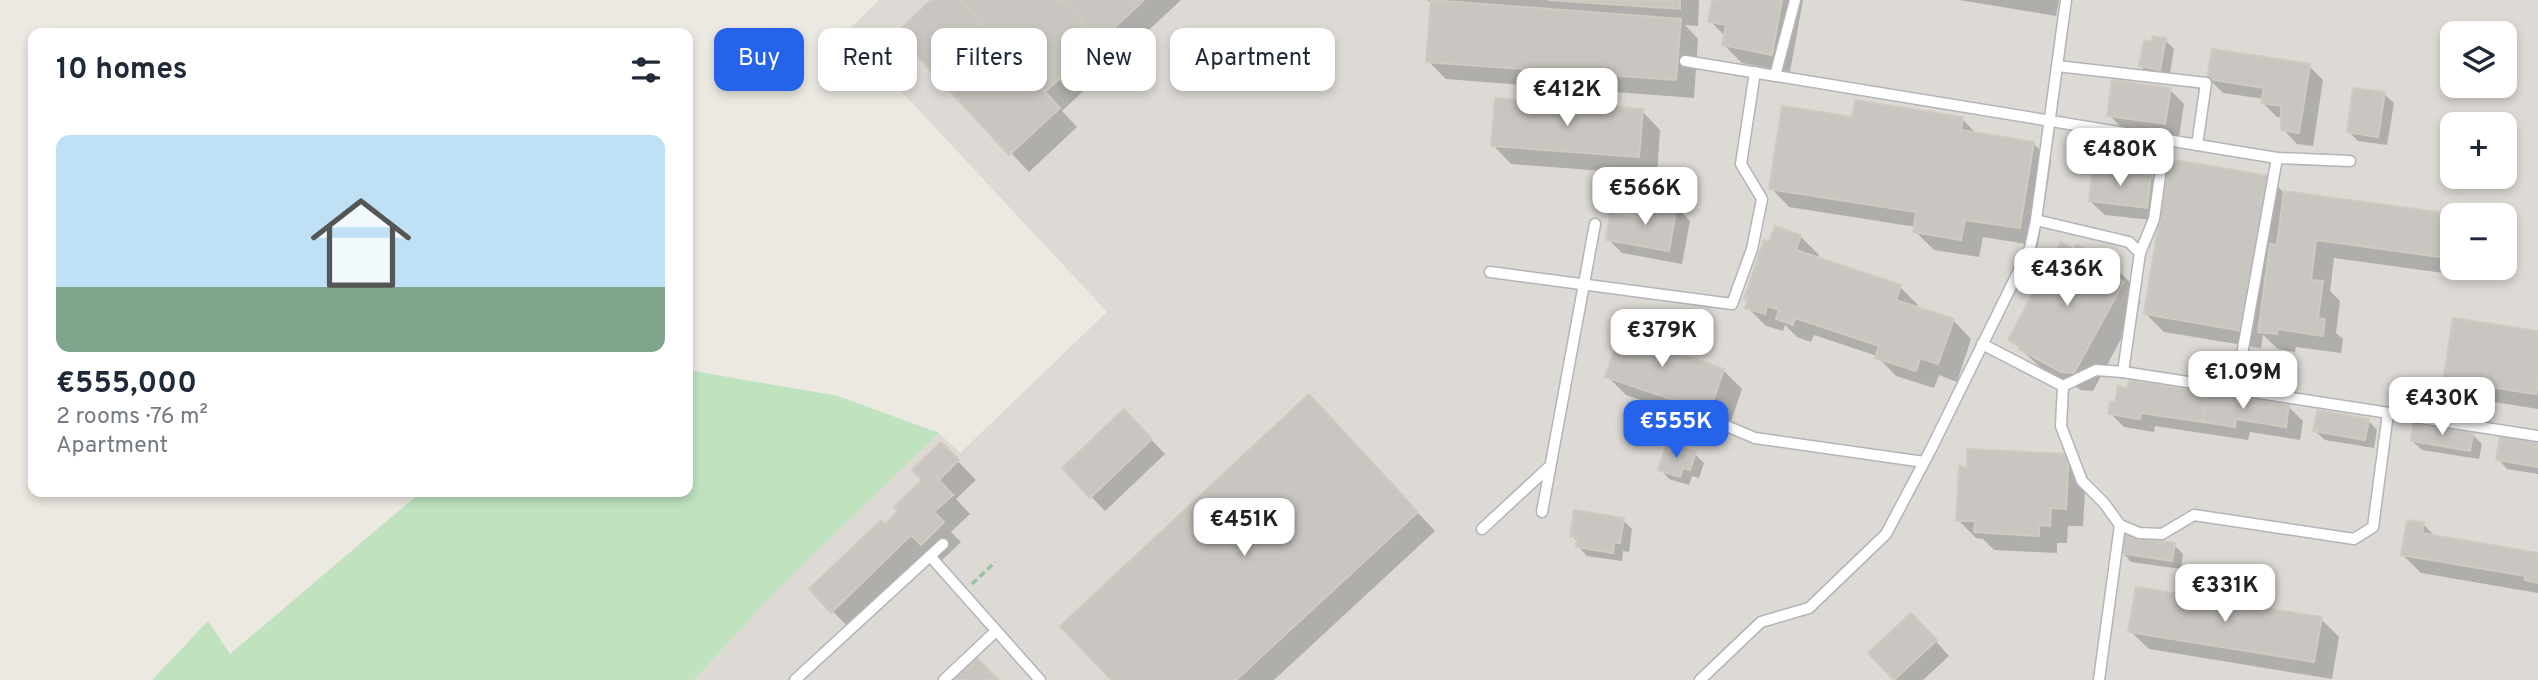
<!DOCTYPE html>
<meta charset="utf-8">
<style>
body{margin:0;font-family:Overpass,sans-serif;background:#f2f2f3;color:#1f2937;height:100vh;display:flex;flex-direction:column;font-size:26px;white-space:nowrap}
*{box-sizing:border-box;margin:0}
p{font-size:23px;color:#747a83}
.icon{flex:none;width:38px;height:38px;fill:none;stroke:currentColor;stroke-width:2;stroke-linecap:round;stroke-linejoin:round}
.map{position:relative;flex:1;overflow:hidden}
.sheet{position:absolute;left:28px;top:28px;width:665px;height:469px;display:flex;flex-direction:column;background:#fff;border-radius:14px;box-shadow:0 4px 10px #0003}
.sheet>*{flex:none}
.banner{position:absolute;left:714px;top:28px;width:665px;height:63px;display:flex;gap:14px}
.tools{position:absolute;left:2440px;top:21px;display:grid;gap:14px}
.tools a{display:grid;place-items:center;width:77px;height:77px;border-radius:14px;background:#fff;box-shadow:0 4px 10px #0003;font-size:35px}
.price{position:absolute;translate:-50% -60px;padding:0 16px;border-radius:14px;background:#fff;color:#222;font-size:23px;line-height:46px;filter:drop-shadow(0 2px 4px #0008)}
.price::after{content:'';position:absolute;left:50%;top:42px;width:21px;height:16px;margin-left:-10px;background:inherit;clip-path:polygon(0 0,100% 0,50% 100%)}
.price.active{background:#2563eb;color:#fff}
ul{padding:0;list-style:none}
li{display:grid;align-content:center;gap:14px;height:371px;padding:0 28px}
li span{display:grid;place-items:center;height:217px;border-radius:14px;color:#555}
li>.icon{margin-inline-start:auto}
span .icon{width:126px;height:126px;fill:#fffc;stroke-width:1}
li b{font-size:30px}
h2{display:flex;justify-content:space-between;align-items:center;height:84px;padding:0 28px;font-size:30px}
.chip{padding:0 24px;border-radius:14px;background:#fff;box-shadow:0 4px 10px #0003;font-size:24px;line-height:63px}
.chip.active{background:#2563eb;color:#fff}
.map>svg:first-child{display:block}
.industrial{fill:#dddad5;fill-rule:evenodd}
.green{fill:#c0e2bf}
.shadow{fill:#0003}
.building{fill:#c9c5c0;stroke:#d0cac0;stroke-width:2}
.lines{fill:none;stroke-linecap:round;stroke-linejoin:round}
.service-casing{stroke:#b2b4b8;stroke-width:13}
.path{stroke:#99c2a2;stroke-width:3.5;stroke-dasharray:7 3.5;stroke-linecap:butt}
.service{stroke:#fff;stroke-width:10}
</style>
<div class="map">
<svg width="2538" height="680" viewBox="0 0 2538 680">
<rect width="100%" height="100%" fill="#ebe9e1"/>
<!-- industrial -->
<path class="industrial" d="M879,0H2538V680H694L776,591L939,433L960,453L1107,312L846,32ZM2452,33H2504V86H2452ZM2452,124H2504V177H2452ZM2452,215H2504V268H2452Z"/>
<!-- green -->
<polygon class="green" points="688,370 838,396 939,433 776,591 694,680 152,680 208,621 230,654 421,492 688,492"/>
<!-- shadow -->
<g class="shadow">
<polygon points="934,0 1181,0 1062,111 1077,127 1029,172 898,33"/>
<polygon points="1428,0 1699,0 1698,26 1685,25 1698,39 1694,98 1446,79 1428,61 1432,4"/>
<polygon points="1714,0 1803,0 1790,72 1742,63 1724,45 1726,37 1710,21"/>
<polygon points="1959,0 2059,0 2056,16"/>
<polygon points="2165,40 2174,49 2169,79 2150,75 2140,66 2153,44"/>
<polygon points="2309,66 2323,80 2313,146 2297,144 2283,129 2283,118 2277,117 2263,103 2264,99 2223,93 2209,79"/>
<polygon points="2170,90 2184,104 2179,137 2123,129 2109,115"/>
<polygon points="2384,94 2394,103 2387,145 2358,141 2349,132"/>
<polygon points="1642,111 1660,130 1657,175 1511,164 1493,145"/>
<polygon points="1854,119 1962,119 1978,135 2033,143 2051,162 2038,246 1983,237 1979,257 1934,250 1915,231 1916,227 1789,207 1771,188"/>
<polygon points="2151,177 2166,192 2268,177 2286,195 2452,215 2452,268 2466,268 2465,276 2334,258 2330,291 2340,301 2336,333 2343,339 2341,353 2296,347 2295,352 2278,349 2263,335 2261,348 2164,332 2146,314 2161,221 2105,215 2090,201"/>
<polygon points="1676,206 1690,221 1682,264 1622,253 1608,239"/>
<polygon points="1800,236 1819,255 1817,259 1900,287 1918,305 1917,309 1953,320 1971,339 1957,382 1939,375 1934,388 1896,376 1877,356 1814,335 1811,342 1797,337 1785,325 1783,331 1766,326 1747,307 1749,301 1746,298 1771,245"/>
<polygon points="2078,248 2116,269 2135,287 2132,293 2141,302 2093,391 2081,390 2040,367 2010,339"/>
<polygon points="1654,328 1672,346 1670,352 1723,370 1742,389 1728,430 1626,395 1607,376"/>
<polygon points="2538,333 2538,409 2463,397 2445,379"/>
<polygon points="2129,389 2289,407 2303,421 2300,440 2250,432 2248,440 2155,426 2154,432 2124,427 2110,413"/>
<polygon points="1124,411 1165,454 1105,511 1064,468"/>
<polygon points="1327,415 1435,531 1274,680 1113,680"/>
<polygon points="2368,420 2377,430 2374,448 2325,440 2315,431"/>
<polygon points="2472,434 2482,444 2479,459 2422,450 2412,441"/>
<polygon points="941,444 976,480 956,499 970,514 951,532 961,542 940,562 931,552 851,630 811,589 901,511 924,480"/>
<polygon points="2538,444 2538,474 2507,469 2498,459"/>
<polygon points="1695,454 1704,463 1699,478 1692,476 1689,485 1669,479 1660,469"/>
<polygon points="2068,456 2086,474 2083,526 2068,526 2067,543 2057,543 2057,553 1994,550 1983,539 1976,538 1958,520"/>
<polygon points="1623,520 1632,529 1629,552 1623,551 1622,561 1587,556 1578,546 1578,542 1572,535"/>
<polygon points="2423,524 2437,538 2538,555 2538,593 2421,573 2403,555"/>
<polygon points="2174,545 2183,554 2181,569 2131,562 2122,552"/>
<polygon points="2321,619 2339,637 2332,679 2149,649 2130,631"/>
<polygon points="1925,629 1949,656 1923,680 1896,680 1871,653"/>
</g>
<!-- building -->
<g class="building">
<polygon points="931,0 960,0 1060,108 1009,155 896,33"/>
<polygon points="960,0 1062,0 1100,41 1045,92"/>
<polygon points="1062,0 1144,0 1100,41"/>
<polygon points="1431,0 1681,19 1676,80 1426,62"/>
<polygon points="1548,0 1680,0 1680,9"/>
<polygon points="1712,0 1782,0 1772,55 1722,45 1726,25 1708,22"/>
<polygon points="2153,36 2166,38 2160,70 2139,66 2144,40 2152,42"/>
<polygon points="2212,49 2310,64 2299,133 2281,130 2281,106 2261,103 2264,88 2207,79"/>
<polygon points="2112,80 2171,88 2165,124 2107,116"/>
<polygon points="2353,88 2385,92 2378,137 2347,132"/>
<polygon points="1495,98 1643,109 1639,157 1491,146"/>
<polygon points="1855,100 1963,117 1961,130 2034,142 2020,228 1965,220 1961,240 1913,232 1916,212 1769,189 1782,106 1852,117"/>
<polygon points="2169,159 2269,176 2243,331 2144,314"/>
<polygon points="2093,168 2151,175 2147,208 2089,201"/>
<polygon points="2284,191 2453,214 2447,258 2316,240 2311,280 2323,281 2318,318 2325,319 2323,336 2278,329 2277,334 2258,332 2270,244 2277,245"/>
<polygon points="1644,199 1677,205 1669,251 1606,240 1610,214 1640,219"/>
<polygon points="1775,226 1801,235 1796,250 1901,285 1896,300 1954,319 1938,364 1920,358 1916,371 1875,358 1879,346 1795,318 1793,325 1776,319 1779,310 1767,306 1765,314 1745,308 1748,300 1744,299 1764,240 1769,242"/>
<polygon points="2061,242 2074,250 2077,245 2117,267 2113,276 2124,282 2074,373 2061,372 2019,349 2021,347 2008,340"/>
<polygon points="1626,317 1655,326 1649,343 1724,369 1709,412 1605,377"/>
<polygon points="2453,318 2538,331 2538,380 2536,394 2443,380"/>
<polygon points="2129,380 2208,392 2203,422 2141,413 2140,419 2108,414 2110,402 2115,403 2118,386 2127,388"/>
<polygon points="2208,392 2289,405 2286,427 2236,419 2235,427 2203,422"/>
<polygon points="1309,394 1418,512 1236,680 1111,680 1060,626"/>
<polygon points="1124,409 1152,439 1090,498 1062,468"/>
<polygon points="2317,410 2369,419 2365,440 2313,431"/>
<polygon points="2413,424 2473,433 2470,451 2411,441"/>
<polygon points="2500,436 2538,442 2538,467 2496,460"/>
<polygon points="941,442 959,460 939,480 953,495 934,512 944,522 921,545 911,535 831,613 809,589 881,520 885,524 898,511 894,507 922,480 912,470"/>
<polygon points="1667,443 1696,452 1690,470 1683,468 1680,477 1658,470"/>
<polygon points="1967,449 2069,454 2066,509 2051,508 2050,526 2039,525 2039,536 1974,532 1975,521 1956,521 1959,466 1967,467"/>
<polygon points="1574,510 1624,518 1620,543 1614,543 1613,553 1576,547 1577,537 1570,536"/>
<polygon points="2407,520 2424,522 2422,533 2538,553 2538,583 2525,580 2525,576 2401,555"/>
<polygon points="2123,535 2175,543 2172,561 2120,553"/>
<polygon points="2136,587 2322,617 2314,662 2128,632"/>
<polygon points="1911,613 1937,640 1894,680 1868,653"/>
<polygon points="977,658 999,680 954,680"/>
</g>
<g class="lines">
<!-- service casing -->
<g class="service-casing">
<g id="service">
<polyline points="1685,61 2277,158 2236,388"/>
<polyline points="2057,66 2206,83 2197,145"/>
<polyline points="1775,76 1795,0"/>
<polyline points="2277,158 2350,161"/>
<polyline points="2140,253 2154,219 2165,140"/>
<polyline points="1490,272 1732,304 1752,249 1762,199 1741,164 1755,72"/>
<polyline points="1982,344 2063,386 2096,370 2123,372 2140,253 2129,242 2036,220 2066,0"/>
<polyline points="2123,372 2538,436"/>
<polyline points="2063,386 2061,426 2082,481 2104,503 2120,525 2139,533 2162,534 2194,515 2354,539 2373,527 2388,413"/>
<polyline points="1717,422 1755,438 1924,462"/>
<polyline points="1542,512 1595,224"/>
<polyline points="1482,529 1550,466"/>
<polyline points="930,556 1040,680"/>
<polyline points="795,680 943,544"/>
<polyline points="944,680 996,631"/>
<polyline points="1700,680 1761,622 1809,608 1886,534 1931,449 2030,248 2036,220"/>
<polyline points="2099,680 2120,525"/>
</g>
</g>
<!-- path -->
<polyline class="path" points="972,584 995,562"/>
<!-- service -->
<use href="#service" class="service"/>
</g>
</svg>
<div class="tools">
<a><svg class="icon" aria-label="layers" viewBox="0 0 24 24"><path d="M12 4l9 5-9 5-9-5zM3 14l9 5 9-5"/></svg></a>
<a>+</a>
<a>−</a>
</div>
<b class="price" style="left:1567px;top:128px">€412K</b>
<b class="price" style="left:2120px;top:188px">€480K</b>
<b class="price" style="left:1645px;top:227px">€566K</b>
<b class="price" style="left:2067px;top:308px">€436K</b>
<b class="price" style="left:1662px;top:369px">€379K</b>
<b class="price" style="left:2243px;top:411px">€1.09M</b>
<b class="price" style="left:2442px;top:437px">€430K</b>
<b class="price active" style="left:1676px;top:460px">€555K</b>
<b class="price" style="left:1244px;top:558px">€451K</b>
<b class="price" style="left:2225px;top:624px">€331K</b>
<div class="banner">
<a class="chip active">Buy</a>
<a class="chip">Rent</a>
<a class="chip">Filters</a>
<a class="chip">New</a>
<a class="chip">Apartment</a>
</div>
<section class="sheet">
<h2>10 homes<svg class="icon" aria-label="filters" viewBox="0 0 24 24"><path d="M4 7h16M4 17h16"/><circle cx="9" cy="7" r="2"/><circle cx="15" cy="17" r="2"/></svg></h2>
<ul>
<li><span style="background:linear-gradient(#bfe0f5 70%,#7fa58c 0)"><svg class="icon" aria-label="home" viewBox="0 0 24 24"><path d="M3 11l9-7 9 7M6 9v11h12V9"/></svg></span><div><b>€555,000</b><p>2 rooms · 76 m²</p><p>Apartment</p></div></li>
</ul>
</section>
</div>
